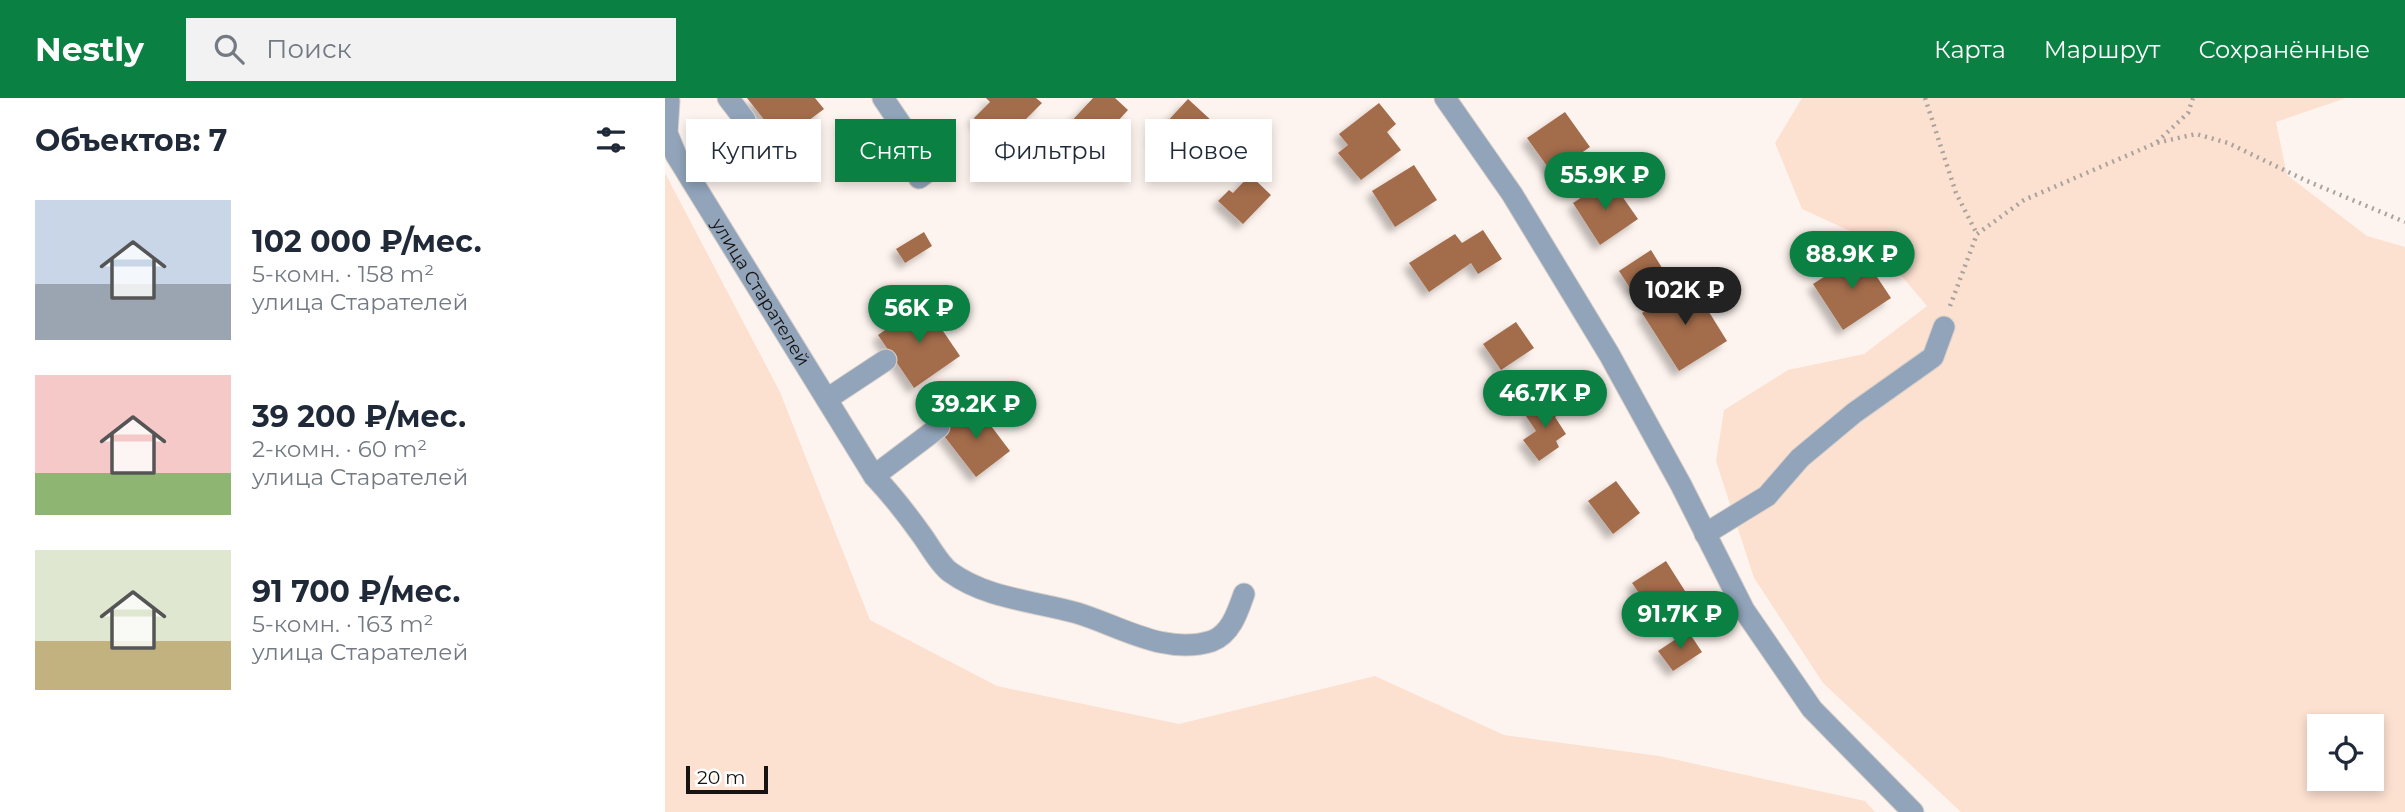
<!DOCTYPE html>
<html lang="ru">
<meta charset="utf-8">
<style>
body{margin:0;font-family:Montserrat,sans-serif;background:#f2f2f3;color:#1f2937;height:100vh;display:flex;flex-direction:column;font-size:26px;white-space:nowrap}
*{box-sizing:border-box;margin:0}
p{font-size:23px;color:#747a83}
.icon{flex:none;width:38px;height:38px;fill:none;stroke:currentColor;stroke-width:2;stroke-linecap:round;stroke-linejoin:round}
.map{position:relative;flex:1;overflow:hidden}
.sheet{display:flex;flex-direction:column;background:#fff;width:665px}
.sheet>*{flex:none}
.guide{position:absolute;left:21px;top:21px;width:665px;height:63px;display:flex;gap:14px}
.controls{position:absolute;left:1642px;top:616px;display:grid;gap:14px}
.controls a{display:grid;place-items:center;width:77px;height:77px;border-radius:0px;background:#fff;box-shadow:0 4px 10px #0003;font-size:35px}
.scale{position:absolute;left:21px;bottom:18px;width:82px;box-sizing:border-box;padding-left:7px;border:4px solid #171310;border-top:0;font-size:19px;line-height:24px;white-space:nowrap;color:#171310;-webkit-text-stroke:5px #fff;paint-order:stroke}
.price{position:absolute;translate:-50% -60px;padding:0 16px;border-radius:24px;background:#0b8043;color:#fff;font-size:23px;line-height:46px;filter:drop-shadow(0 2px 4px #0008)}
.price::after{content:'';position:absolute;left:50%;top:42px;width:21px;height:16px;margin-left:-10px;background:inherit;clip-path:polygon(0 0,100% 0,50% 100%)}
.price.current{background:#222;color:#fff}
ul{padding:0;list-style:none}
li{display:flex;align-items:center;gap:21px;height:175px;padding:0 35px}
li span{display:grid;place-items:center;flex:none;width:196px;height:140px;border-radius:0px;color:#555}
li>.icon{margin-inline-start:auto}
span .icon{width:84px;height:84px;fill:#fffc;stroke-width:1}
li b{font-size:30px}
h2{display:flex;justify-content:space-between;align-items:center;height:84px;padding:0 35px;font-size:30px}
.chip{padding:0 24px;border-radius:0px;background:#fff;box-shadow:0 4px 10px #0003;font-size:24px;line-height:63px}
.chip.current{background:#0b8043;color:#fff}
header{display:flex;align-items:center;gap:42px;box-sizing:border-box;height:98px;padding:0 35px;background:#0b8043;color:#fff}
header strong{font-size:33px}
nav{display:flex;gap:38px;margin-inline-start:auto;font-size:24px}
.search{width:490px;height:63px;background:#f2f2f3;display:flex;align-items:center;gap:18px;box-sizing:border-box;padding:0 24px;border-radius:0px;color:#747a83;font-size:26px}
main{display:flex;flex:1;min-height:0}
.map>svg:first-child{display:block}
.green{fill:#fce0d0;fill-rule:evenodd}
.building{fill:#a36c4c;filter:url(#shadow)}
.lines{fill:none;stroke-linecap:round;stroke-linejoin:round}
.minor-casing{stroke:#d9d0cb;stroke-width:23}
.path{stroke:#a9a29d;stroke-width:4.5;stroke-dasharray:2 5;stroke-linecap:butt}
.minor{stroke:#91a4ba;stroke-width:21}
.labels{text-anchor:middle;stroke-width:6;stroke-linejoin:round;paint-order:stroke}
.street-label{font-size:18px;fill:#171310;stroke:#fff}
</style>
<header>
<strong>Nestly</strong>
<div class="search"><svg class="icon" aria-label="search" viewBox="0 0 24 24"><circle cx="10" cy="10" r="6"/><path d="M15 15l6 6"/></svg>Поиск</div>
<nav><a>Карта</a><a>Маршрут</a><a>Сохранённые</a></nav>
</header>
<main>
<section class="sheet">
<h2>Объектов: 7<svg class="icon" aria-label="filters" viewBox="0 0 24 24"><path d="M4 7h16M4 17h16"/><circle cx="9" cy="7" r="2"/><circle cx="15" cy="17" r="2"/></svg></h2>
<ul>
<li><span style="background:linear-gradient(#c9d6e8 60%,#9aa5b1 0)"><svg class="icon" aria-label="home" viewBox="0 0 24 24"><path d="M3 11l9-7 9 7M6 9v11h12V9"/></svg></span><div><b>102 000 ₽/мес.</b><p>5-комн. · 158 m²</p><p>улица Старателей</p></div></li>
<li><span style="background:linear-gradient(#f6c9c9 70%,#8fb573 0)"><svg class="icon" aria-label="home" viewBox="0 0 24 24"><path d="M3 11l9-7 9 7M6 9v11h12V9"/></svg></span><div><b>39 200 ₽/мес.</b><p>2-комн. · 60 m²</p><p>улица Старателей</p></div></li>
<li><span style="background:linear-gradient(#dfe7d0 65%,#c2b280 0)"><svg class="icon" aria-label="home" viewBox="0 0 24 24"><path d="M3 11l9-7 9 7M6 9v11h12V9"/></svg></span><div><b>91 700 ₽/мес.</b><p>5-комн. · 163 m²</p><p>улица Старателей</p></div></li>
</ul>
</section>
<div class="map">
<svg width="1740" height="714" viewBox="0 0 1740 714">
<defs>
<filter id="shadow"><feDropShadow dx="-6" dy="6" stdDeviation="3.5" flood-color="#0004"/></filter>
</defs>
<rect width="100%" height="100%" fill="#fef4ef"/>
<!-- green -->
<g class="green">
<path d="M1137,0H1681L1611,24L1622,77L1702,138L1740,149V714H1296L1158,585L1089,480L1051,363L1059,312L1123,272L1199,256L1262,208L1207,143L1137,111L1110,45ZM1654,628H1706V681H1654Z"/>
<polygon points="0,75 115,294 205,522 332,588 514,626 710,578 839,637 994,658 1200,703 1210,714 0,714"/>
</g>
<!-- building -->
<g class="building">
<polygon points="82,0 150,0 159,11 116,43"/>
<polygon points="321,0 371,0 377,5 335,47 309,20 325,4"/>
<polygon points="428,0 450,0 463,12 415,64 390,41"/>
<polygon points="523,1 559,34 527,73 488,39"/>
<polygon points="714,5 731,26 722,34 736,52 696,82 673,55 683,47 674,36"/>
<polygon points="900,14 925,49 887,75 862,40"/>
<polygon points="749,67 772,102 730,129 707,93"/>
<polygon points="585,77 606,97 578,126 553,103 564,92 568,95"/>
<polygon points="945,81 973,121 935,147 908,105"/>
<polygon points="818,132 837,161 813,176 806,165 764,194 744,165 790,136 797,145"/>
<polygon points="259,134 267,148 240,165 231,151"/>
<polygon points="986,152 999,173 967,193 954,173"/>
<polygon points="1196,155 1226,200 1178,232 1148,186"/>
<polygon points="1026,185 1062,243 1014,273 977,215"/>
<polygon points="259,205 295,258 249,290 213,237"/>
<polygon points="851,224 869,250 836,272 818,246"/>
<polygon points="887,301 896,315 890,319 901,336 891,343 894,349 874,363 858,342 871,333 861,318"/>
<polygon points="311,308 345,353 311,379 276,334"/>
<polygon points="951,383 975,415 948,436 923,403"/>
<polygon points="1001,463 1027,504 994,525 967,485"/>
<polygon points="1023,533 1037,554 1008,573 993,553"/>
</g>
<g class="lines">
<!-- minor casing -->
<g class="minor-casing">
<g id="minor">
<polyline points="63,0 80,22"/>
<polyline points="218,0 266,71 254,80"/>
<polyline points="780,0 847,96 944,256 1016,387 1079,512 1147,611 1248,714"/>
<path id="s1" d="M4,3L2,35L11,57L209,378C226,396 241,415 256,436C265,448 274,466 285,474C322,501 370,503 412,515C455,528 500,558 547,543C566,536 573,513 579,496"/>
<polyline points="162,301 221,262"/>
<polyline points="209,378 274,329"/>
<polyline points="1040,436 1102,398 1135,360 1189,315 1268,259 1279,229"/>
</g>
</g>
<!-- path -->
<g class="path">
<polyline points="1260,0 1291,95 1312,136"/>
<polyline points="1492,44 1523,15 1528,0"/>
<polyline points="1285,208 1312,136 1359,102 1491,45 1531,36 1563,45 1642,83 1740,124"/>
</g>
<!-- minor -->
<use href="#minor" class="minor"/>
</g>
<g class="labels">
<!-- street labels -->
<g class="street-label">
<text dy="6" stroke="none"><textPath href="#s1" startOffset="217">улица Старателей</textPath></text>
</g>
</g>
</svg>
<div class="controls">
<a><svg class="icon" aria-label="locate" viewBox="0 0 24 24"><circle cx="12" cy="12" r="6"/><path d="M12 2v4M12 18v4M2 12h4M18 12h4"/></svg></a>
</div>
<div class="scale">20 m</div>
<b class="price" style="left:940px;top:114px">55.9K ₽</b>
<b class="price" style="left:1187px;top:193px">88.9K ₽</b>
<b class="price current" style="left:1020px;top:229px">102K ₽</b>
<b class="price" style="left:254px;top:247px">56K ₽</b>
<b class="price" style="left:880px;top:332px">46.7K ₽</b>
<b class="price" style="left:311px;top:343px">39.2K ₽</b>
<b class="price" style="left:1015px;top:553px">91.7K ₽</b>
<div class="guide">
<a class="chip">Купить</a>
<a class="chip current">Снять</a>
<a class="chip">Фильтры</a>
<a class="chip">Новое</a>
</div>
</div>
</main>
